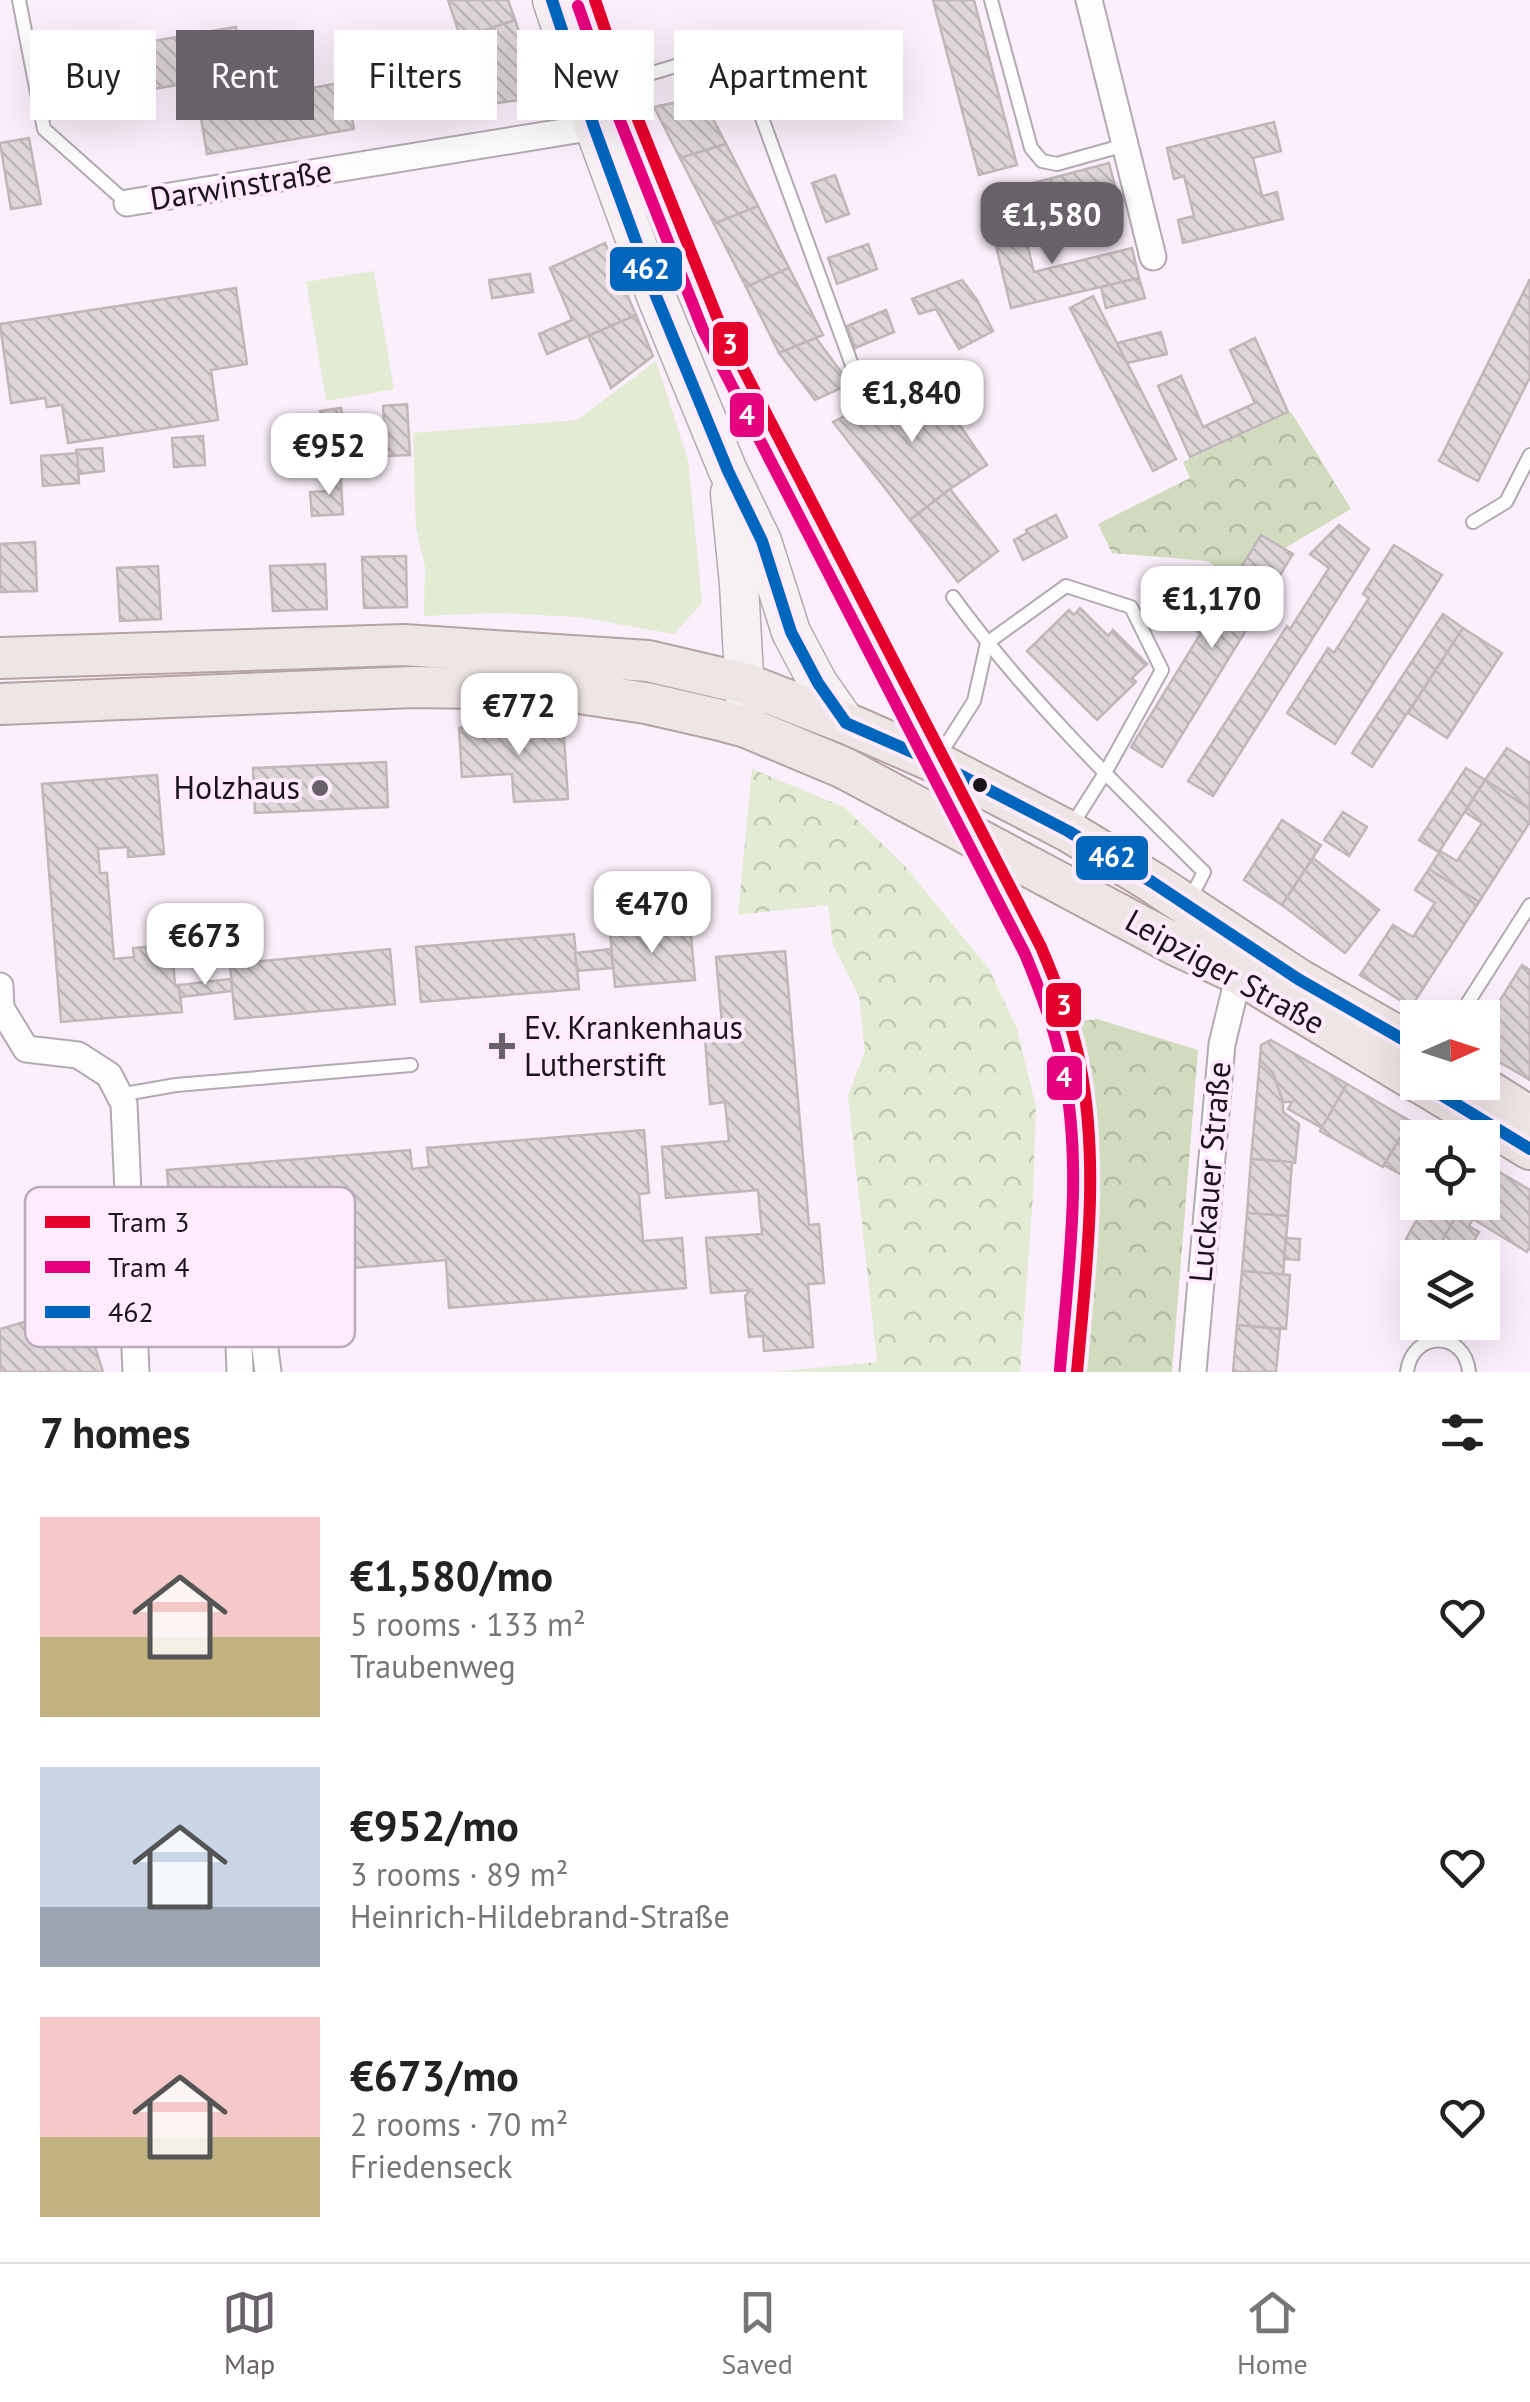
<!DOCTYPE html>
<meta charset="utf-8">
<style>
body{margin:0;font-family:"PT Sans",sans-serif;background:#f6f6f6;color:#222;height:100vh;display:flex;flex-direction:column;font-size:38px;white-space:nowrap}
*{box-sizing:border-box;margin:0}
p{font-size:32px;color:#767676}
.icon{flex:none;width:55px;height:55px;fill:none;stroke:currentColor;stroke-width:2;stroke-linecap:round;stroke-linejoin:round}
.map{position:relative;height:1372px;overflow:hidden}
.side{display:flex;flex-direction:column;background:#fff;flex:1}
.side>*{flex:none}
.top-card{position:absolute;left:30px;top:30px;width:1000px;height:90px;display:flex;gap:20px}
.needle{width:65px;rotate:87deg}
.buttons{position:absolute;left:1400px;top:1000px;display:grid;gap:20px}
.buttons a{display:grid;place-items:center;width:100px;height:100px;border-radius:0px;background:#fff;box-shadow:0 10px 40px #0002;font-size:50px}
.price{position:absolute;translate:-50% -85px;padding:0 22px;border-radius:20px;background:#fff;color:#222;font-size:32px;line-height:65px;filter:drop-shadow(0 2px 5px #0008)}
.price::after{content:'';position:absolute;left:50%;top:60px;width:30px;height:22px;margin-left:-15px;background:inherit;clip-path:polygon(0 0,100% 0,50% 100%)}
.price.current{background:#696169;color:#fff}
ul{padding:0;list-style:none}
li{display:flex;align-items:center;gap:30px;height:250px;padding:0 40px}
li span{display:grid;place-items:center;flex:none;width:280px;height:200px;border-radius:0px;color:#555}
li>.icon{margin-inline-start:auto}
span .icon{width:120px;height:120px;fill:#fffc;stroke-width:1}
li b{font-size:42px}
h2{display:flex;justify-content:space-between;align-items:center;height:120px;padding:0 40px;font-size:42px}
.tag{padding:0 35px;border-radius:0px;background:#fff;box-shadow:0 10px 40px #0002;font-size:35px;line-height:90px}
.tag.current{background:#696169;color:#fff}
.tabs{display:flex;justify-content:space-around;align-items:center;height:140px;border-top:2px solid #e0e0e0;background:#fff;font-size:28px;color:#767676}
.tabs a{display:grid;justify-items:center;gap:5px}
.tabs .current{color:#696169}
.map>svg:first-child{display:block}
.grass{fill:#e2ecd4}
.forest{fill:url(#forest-crowns)}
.park{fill:url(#park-crowns)}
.building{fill:url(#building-back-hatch);stroke:#c0b7b9;stroke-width:2.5}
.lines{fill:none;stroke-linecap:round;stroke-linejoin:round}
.lane-casing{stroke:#b2aab2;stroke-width:16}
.street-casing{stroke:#b2aab2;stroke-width:29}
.secondary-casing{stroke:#b2aab2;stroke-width:41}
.primary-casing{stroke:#b5a3a4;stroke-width:44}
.lane{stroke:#fefdfe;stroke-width:12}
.street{stroke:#fefdfe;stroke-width:25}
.secondary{stroke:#f6f1f2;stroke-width:38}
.primary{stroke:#eee6e4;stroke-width:40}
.bus-1-casing{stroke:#ffeafe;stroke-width:20}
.bus-1{stroke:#0065bd;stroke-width:12}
.tram-1-casing{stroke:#ffeafe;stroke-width:20}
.tram-2-casing{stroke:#ffeafe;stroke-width:20}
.tram-1{stroke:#e4002b;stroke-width:12}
.tram-2{stroke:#e5007d;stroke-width:12}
.bus-dot{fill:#1b141b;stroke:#ffeafe;stroke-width:4}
.poi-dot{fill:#696169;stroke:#ffeafe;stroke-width:4}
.labels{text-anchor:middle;stroke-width:8;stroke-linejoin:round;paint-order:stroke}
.street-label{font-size:32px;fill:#1b141b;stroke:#ffeafe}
.poi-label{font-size:32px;fill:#1b141b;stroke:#ffeafe;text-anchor:end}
.key{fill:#ffeafe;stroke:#bbaaba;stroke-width:2.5}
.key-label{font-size:28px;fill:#1b141b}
.line-badge{stroke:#ffeafe;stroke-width:4}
.badge-label{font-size:28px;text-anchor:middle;font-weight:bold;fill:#fff}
</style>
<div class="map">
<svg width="1530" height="1372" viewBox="0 0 1530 1372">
<defs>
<pattern id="forest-crowns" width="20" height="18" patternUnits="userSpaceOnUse" patternTransform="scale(2.5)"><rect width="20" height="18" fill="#d1dcbf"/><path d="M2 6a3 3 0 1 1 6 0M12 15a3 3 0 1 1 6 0" fill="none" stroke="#b3bca4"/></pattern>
<pattern id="park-crowns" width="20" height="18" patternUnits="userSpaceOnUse" patternTransform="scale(2.5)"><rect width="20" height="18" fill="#e2ecd4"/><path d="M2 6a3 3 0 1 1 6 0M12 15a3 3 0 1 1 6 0" fill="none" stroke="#c1cab5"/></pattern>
<pattern id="building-back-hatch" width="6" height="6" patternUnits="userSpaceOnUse" patternTransform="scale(2.5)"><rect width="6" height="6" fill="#ded6d7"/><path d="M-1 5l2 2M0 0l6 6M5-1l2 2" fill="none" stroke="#beb7b8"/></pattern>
</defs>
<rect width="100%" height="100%" fill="#faeffa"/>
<!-- grass -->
<g class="grass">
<polygon points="374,271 394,389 326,401 306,282"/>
<polygon points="656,361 688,460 702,603 674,634 577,617 496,613 424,616 425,567 416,528 413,433 577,420"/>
</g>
<!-- forest -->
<g class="forest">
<polygon points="1291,412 1351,509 1234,578 1207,561 1112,553 1098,524 1190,478 1183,462"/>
<polygon points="1097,1019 1198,1050 1172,1372 1084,1372 1097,1181 1092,1084 1079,1022"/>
</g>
<!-- park -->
<polygon class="park" points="752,769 844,807 904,865 989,969 1017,1029 1036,1107 1033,1196 1020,1372 774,1372 877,1362 848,1096 865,1051 859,996 833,945 828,905 738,915"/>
<!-- building -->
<g class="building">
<polygon points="448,0 508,0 515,20 461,39"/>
<polygon points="933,0 974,0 1017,165 979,175"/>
<polygon points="515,20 538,88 533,98 453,109 447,67 484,61 476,33"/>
<polygon points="236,27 248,99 346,82 354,129 207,154 195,82 54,106 47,59"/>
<polygon points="702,97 726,144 680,158 654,107"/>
<polygon points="1274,122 1281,151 1253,158 1262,196 1277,192 1283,219 1183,243 1178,220 1194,216 1184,176 1174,179 1167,148"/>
<polygon points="29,138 41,204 11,209 0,143"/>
<polygon points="726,144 758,206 714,224 680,158"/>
<polygon points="1109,163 1115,186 1028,209 1022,186"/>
<polygon points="835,175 849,214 826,222 812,183"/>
<polygon points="758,206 789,268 746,287 714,224"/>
<polygon points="1019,210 1034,272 1132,248 1139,278 1011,308 989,217"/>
<polygon points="605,243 636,315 547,354 539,334 572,320 550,268"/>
<polygon points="868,244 877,269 837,284 828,258"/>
<polygon points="789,268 823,335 779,353 746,287"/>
<polygon points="530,274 533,292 492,298 489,280"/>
<polygon points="1139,278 1145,298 1106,308 1101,287"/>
<polygon points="1530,279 1530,377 1478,481 1439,461"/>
<polygon points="962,280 977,300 993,331 959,349 936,309 919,314 912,299"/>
<polygon points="236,288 247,364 211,370 218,420 68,443 62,405 47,407 45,398 11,403 0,324"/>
<polygon points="1093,296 1176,459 1153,471 1070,308"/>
<polygon points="886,310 894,332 855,348 847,326"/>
<polygon points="636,315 653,356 611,388 588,336"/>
<polygon points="1161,332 1167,354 1127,363 1117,343"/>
<polygon points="816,338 850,384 815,400 779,353"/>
<polygon points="1255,338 1288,412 1190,457 1158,386 1181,376 1203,427 1255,403 1230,350"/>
<polygon points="926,376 987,465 950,489 910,520 833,422"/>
<polygon points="407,404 410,455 386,456 383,406"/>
<polygon points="341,408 344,424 322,427 320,411"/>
<polygon points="203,436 205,465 174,467 172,438"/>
<polygon points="102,448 104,471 78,474 76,450"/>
<polygon points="77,453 79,483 43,486 41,456"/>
<polygon points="330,470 340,470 343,514 312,516 310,492 331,491"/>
<polygon points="950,489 998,551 958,582 910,520"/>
<polygon points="1056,515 1067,537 1023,560 1014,540 1027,533 1026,530"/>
<polygon points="1339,525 1369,549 1213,796 1188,781 1287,626 1290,629 1329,568 1310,554"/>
<polygon points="1261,535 1293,554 1162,767 1131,747"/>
<polygon points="35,542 37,591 0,592 0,544"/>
<polygon points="1394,545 1442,575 1335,744 1287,713 1328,648 1334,653 1369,598 1363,594"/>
<polygon points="406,556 407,607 364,608 362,557"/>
<polygon points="325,564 327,609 273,611 270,566"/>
<polygon points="158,566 161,619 120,621 117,568"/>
<polygon points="1216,573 1231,583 1200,633 1184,623"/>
<polygon points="1080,608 1108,636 1113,630 1147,664 1132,678 1136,682 1097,720 1027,651 1069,610 1074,615"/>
<polygon points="1443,614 1463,628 1372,767 1352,753"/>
<polygon points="1463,628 1502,653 1447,738 1408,713"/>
<polygon points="563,721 568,799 514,802 512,774 462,777 459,728"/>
<polygon points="1507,748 1530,763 1530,809 1485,780"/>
<polygon points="386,762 388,807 255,813 253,768"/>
<polygon points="1466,768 1485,780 1439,852 1419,840"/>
<polygon points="157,775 164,854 128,857 128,847 98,849 100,873 107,873 114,959 134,957 133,948 172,945 175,985 179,985 182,1012 61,1022 42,784"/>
<polygon points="1485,780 1530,809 1530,822 1479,902 1429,869 1440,851 1457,861 1482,823 1465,812"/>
<polygon points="1343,812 1367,827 1349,856 1324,840"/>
<polygon points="1282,820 1321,845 1282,905 1244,880"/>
<polygon points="1313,858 1379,910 1345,953 1282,905"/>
<polygon points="1429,869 1479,902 1411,1007 1360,975 1393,925 1413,937 1435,903 1415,890"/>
<polygon points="690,925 695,980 615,987 610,932"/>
<polygon points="574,934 579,989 421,1002 416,947"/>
<polygon points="390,949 395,1004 235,1019 230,964"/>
<polygon points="611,949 613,968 577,971 575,953"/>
<polygon points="785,951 809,1225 819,1224 824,1283 808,1284 813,1347 764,1351 763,1336 749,1337 745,1296 751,1290 711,1293 706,1238 762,1234 758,1190 666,1198 662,1147 729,1141 725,1102 710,1104 704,1025 722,1024 716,957"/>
<polygon points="1522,965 1530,970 1530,1080 1482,1052 1482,1029"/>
<polygon points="231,979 232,991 180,997 179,985"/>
<polygon points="1271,1040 1347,1084 1322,1128 1288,1109 1292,1102 1283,1102 1273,1073 1260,1060 1261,1045"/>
<polygon points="1260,1060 1273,1073 1283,1102 1283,1112 1299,1124 1295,1163 1251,1159"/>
<polygon points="1347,1084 1410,1121 1383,1167 1320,1131"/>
<polygon points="1410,1121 1439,1138 1418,1138 1418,1184 1384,1165"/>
<polygon points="644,1130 649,1193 639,1194 643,1241 682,1238 686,1288 449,1308 446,1260 176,1283 167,1170 410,1150 412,1169 429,1167 427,1148"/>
<polygon points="1251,1159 1292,1162 1288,1216 1247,1213"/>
<polygon points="1486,1164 1530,1190 1530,1247 1527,1252 1473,1219 1469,1226 1479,1232 1464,1258 1439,1258 1434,1255 1464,1202 1482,1202 1482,1170"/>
<polygon points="1437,1202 1464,1202 1434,1255 1406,1239 1425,1205 1433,1209"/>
<polygon points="1247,1213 1288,1216 1283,1275 1242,1271"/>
<polygon points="1286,1238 1300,1239 1299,1260 1284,1259"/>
<polygon points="1242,1271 1290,1275 1286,1329 1237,1325"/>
<polygon points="51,1314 54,1325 85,1315 103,1372 0,1372 0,1329"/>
<polygon points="1237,1325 1280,1329 1276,1372 1233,1372"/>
</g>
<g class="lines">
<!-- lane casing -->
<g class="lane-casing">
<g id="lane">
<polyline points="19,0 44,129 127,203"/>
<polyline points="991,0 1031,148 1042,161 1057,164 1125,145"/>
<polyline points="586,93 722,52 736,57 743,66 856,376"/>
<polyline points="1473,522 1506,502 1530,455"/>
<path d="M953,597C1026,697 1116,785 1204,872L1190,899"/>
<polyline points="939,756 974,701 987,643 1066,586 1131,607 1162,670 1105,773 1072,825"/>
<polyline points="1458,1018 1530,905"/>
<polyline points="119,1095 176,1085 411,1065"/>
<path d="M1407,1372C1412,1330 1465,1330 1469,1372"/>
</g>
</g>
<!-- street casing -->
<g class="street-casing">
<g id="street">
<polyline points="1089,0 1153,257"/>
<polyline points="127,203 594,127"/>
<polyline points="0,986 1,1008 26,1049 78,1055 109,1075 124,1104 136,1372"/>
<polyline points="238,1318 240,1372"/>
<polyline points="134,1323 238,1318 262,1326 268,1372"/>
<polyline points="1193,1372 1222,1044 1239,974"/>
</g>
</g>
<!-- secondary casing -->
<g class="secondary-casing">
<g id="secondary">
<polyline points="552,0 594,127 656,296 728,471 762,541 791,632 818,683 846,723"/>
<polyline points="730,493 739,584 746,713"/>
</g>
</g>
<!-- primary casing -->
<g class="primary-casing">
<g id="primary">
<polyline points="0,658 404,645 648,661 746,684 846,723 935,762 1068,831 1152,882 1298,979 1418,1048"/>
<polyline points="0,704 414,687 552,689 646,703 716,719 746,727 844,768 1178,946 1239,974 1418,1082"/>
<polyline points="1419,1082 1530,1149"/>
<polyline points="1474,1082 1530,1117"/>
</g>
</g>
<!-- lane -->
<use href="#lane" class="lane"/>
<!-- street -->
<use href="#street" class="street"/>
<!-- secondary -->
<use href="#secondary" class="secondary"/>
<!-- primary -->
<use href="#primary" class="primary"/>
<!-- bus-1 casing -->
<g class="bus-1-casing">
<g id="bus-1">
<polyline points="552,0 594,127 656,296 728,471 762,541 791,632 818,683 846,723 935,762 1068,831 1152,882 1298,979 1418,1048"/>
<polyline points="1420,1082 1530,1149"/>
</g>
</g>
<!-- bus-1 -->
<use href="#bus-1" class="bus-1"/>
<!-- tram-1 casing -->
<g class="tram-1-casing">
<path id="tram-1" d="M595,0L623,82L719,322L1041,947C1057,985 1072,1023 1080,1064C1100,1165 1086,1271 1077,1372"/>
</g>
<!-- tram-2 casing -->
<g class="tram-2-casing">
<path id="tram-2" d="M578,6L607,88L703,330L1025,954C1040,990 1054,1026 1062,1064C1084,1163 1068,1270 1060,1370"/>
</g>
<!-- tram-1 -->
<use href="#tram-1" class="tram-1"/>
<!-- tram-2 -->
<use href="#tram-2" class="tram-2"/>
</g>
<!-- markers -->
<circle class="bus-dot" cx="980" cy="785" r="9"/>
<g class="poi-dot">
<circle cx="320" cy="788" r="10"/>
<path d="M497 1031h10v10h10v10h-10v10h-10v-10h-10v-10h10z"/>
</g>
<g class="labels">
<!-- street labels -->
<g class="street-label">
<text transform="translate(241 185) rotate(-9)" y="11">Darwinstraße</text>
<text transform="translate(1225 972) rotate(29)" y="11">Leipziger Straße</text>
<text transform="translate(1210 1172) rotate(-85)" y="11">Luckauer Straße</text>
</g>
<!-- poi labels -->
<g class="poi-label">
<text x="300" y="799">Holzhaus</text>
<text x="524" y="1039" text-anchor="start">Ev. Krankenhaus<tspan x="524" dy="37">Lutherstift</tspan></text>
</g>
</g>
<!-- legend -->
<rect x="25" y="1187" width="330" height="160" rx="15" class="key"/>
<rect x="45" y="1216" width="45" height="12" fill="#e4002b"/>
<rect x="45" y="1261" width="45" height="12" fill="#e5007d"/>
<rect x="45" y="1306" width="45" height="12" fill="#0065bd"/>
<g class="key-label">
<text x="108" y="1232">Tram 3</text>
<text x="108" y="1277">Tram 4</text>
<text x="108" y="1322">462</text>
</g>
<g class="line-badge">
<rect x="608" y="245" width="76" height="48" rx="10" fill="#0065bd"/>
<rect x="711" y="320" width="39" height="48" rx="10" fill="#e4002b"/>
<rect x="728" y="391" width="38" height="48" rx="10" fill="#e5007d"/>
<rect x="1074" y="834" width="76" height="48" rx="10" fill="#0065bd"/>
<rect x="1044" y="981" width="39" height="48" rx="10" fill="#e4002b"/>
<rect x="1045" y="1054" width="39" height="48" rx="10" fill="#e5007d"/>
</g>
<g class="badge-label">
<text x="646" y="279">462</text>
<text x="730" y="354">3</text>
<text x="747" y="425">4</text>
<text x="1112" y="867">462</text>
<text x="1064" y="1015">3</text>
<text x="1064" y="1087">4</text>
</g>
</svg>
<div class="buttons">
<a><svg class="needle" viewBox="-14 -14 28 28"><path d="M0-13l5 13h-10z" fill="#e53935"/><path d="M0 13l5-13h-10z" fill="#767676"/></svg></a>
<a><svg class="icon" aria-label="locate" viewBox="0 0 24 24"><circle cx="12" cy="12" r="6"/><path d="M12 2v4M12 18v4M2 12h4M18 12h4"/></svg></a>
<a><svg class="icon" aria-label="layers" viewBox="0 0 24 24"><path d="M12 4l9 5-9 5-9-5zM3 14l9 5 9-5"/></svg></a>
</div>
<b class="price current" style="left:1052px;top:267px">€1,580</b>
<b class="price" style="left:912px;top:445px">€1,840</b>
<b class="price" style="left:329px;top:498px">€952</b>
<b class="price" style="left:1212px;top:651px">€1,170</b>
<b class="price" style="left:519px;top:758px">€772</b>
<b class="price" style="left:652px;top:956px">€470</b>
<b class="price" style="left:205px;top:988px">€673</b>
<div class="top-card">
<a class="tag">Buy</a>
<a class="tag current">Rent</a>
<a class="tag">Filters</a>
<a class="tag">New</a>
<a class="tag">Apartment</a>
</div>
</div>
<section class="side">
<h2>7 homes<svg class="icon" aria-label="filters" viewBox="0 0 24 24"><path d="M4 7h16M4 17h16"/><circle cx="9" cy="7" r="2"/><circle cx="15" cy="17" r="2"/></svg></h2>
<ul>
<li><span style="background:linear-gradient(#f6c9c9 60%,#c2b280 0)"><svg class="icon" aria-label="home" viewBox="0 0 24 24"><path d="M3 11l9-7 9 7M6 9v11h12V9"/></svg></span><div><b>€1,580/mo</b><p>5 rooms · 133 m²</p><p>Traubenweg</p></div><svg class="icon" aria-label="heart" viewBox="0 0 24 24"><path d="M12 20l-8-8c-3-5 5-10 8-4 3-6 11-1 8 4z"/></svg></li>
<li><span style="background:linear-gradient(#c9d6e8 70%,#9aa5b1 0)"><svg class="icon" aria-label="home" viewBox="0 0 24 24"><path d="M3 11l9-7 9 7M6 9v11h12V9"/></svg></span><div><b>€952/mo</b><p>3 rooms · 89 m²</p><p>Heinrich-Hildebrand-Straße</p></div><svg class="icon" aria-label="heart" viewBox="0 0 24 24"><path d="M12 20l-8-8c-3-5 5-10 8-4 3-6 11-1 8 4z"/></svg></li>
<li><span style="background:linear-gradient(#f6c9c9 60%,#c2b280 0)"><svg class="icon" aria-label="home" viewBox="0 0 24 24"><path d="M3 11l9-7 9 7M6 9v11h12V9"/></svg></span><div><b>€673/mo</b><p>2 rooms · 70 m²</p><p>Friedenseck</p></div><svg class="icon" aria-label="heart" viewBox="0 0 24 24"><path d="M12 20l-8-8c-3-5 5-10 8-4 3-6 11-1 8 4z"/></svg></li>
</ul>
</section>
<nav class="tabs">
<a class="current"><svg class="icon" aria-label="map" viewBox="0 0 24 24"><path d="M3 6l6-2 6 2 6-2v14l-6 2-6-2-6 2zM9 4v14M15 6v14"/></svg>Map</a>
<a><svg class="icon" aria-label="saved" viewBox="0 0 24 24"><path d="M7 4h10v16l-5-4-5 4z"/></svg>Saved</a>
<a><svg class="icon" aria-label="home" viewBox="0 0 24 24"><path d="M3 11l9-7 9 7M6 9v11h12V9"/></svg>Home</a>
</nav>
